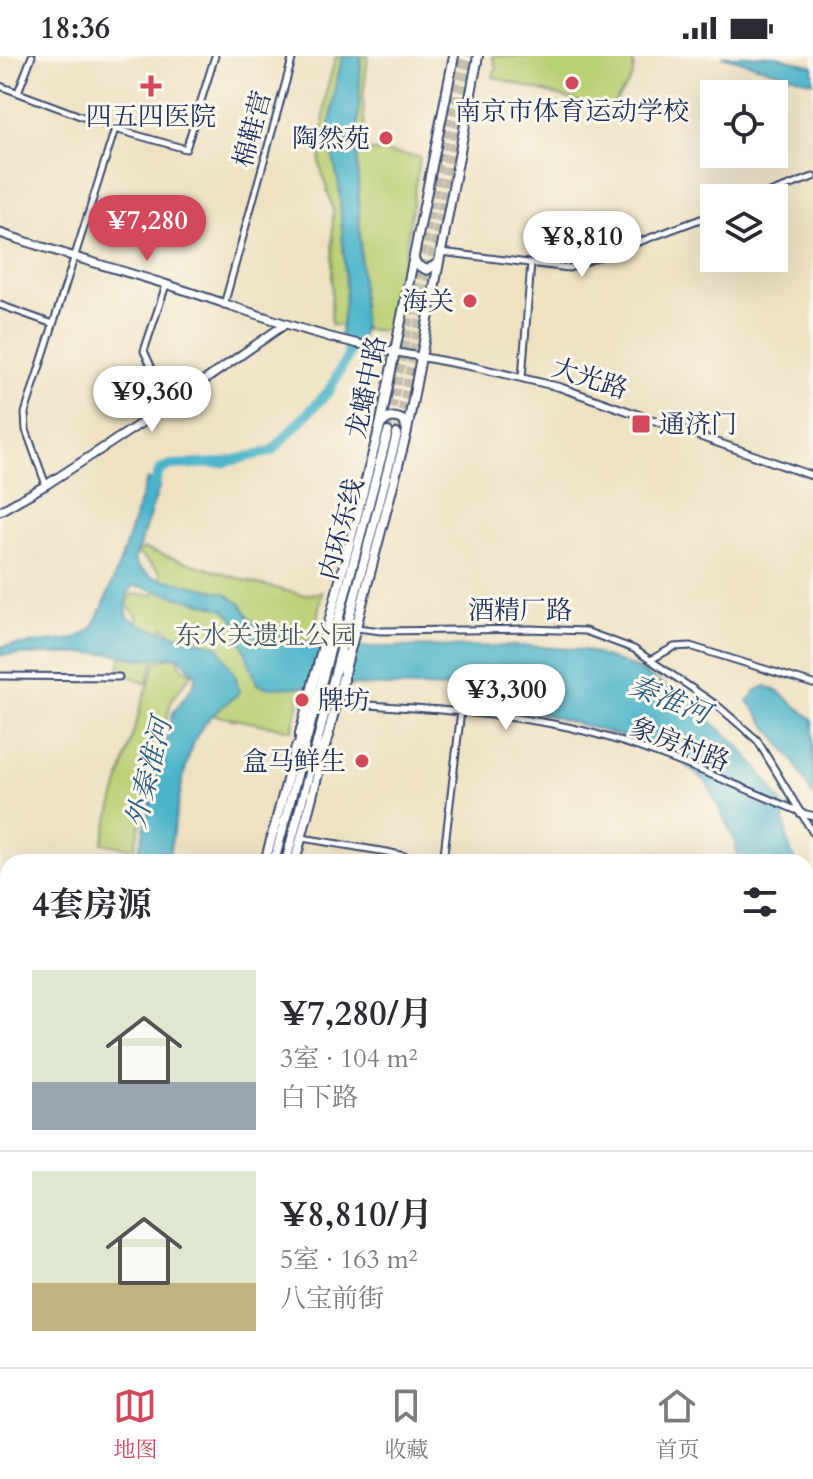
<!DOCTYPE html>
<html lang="zh">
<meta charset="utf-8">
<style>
body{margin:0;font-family:Cardo,"Noto Serif SC",serif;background:#f2f2f3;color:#2b2b33;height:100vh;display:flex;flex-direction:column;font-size:30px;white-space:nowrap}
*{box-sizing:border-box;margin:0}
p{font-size:26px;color:#7c7c81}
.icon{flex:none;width:44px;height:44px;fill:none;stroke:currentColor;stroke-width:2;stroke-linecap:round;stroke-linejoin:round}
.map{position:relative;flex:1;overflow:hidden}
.panel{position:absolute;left:0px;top:798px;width:814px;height:514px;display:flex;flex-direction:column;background:#fff;border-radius:24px 24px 0 0;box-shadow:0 8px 32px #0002}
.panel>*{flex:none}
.fabs{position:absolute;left:700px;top:24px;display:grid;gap:16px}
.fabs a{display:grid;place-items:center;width:88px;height:88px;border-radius:0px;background:#fff;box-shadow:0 8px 32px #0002;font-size:40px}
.price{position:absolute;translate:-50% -68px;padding:0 18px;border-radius:28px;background:#fff;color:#222;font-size:26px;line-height:52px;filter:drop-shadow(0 2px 4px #0008)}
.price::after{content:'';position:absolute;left:50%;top:48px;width:24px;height:18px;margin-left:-12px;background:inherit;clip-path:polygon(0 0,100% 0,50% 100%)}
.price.selected{background:#d1495b;color:#fff}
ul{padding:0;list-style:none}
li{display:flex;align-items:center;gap:24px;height:200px;padding:0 32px}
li+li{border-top:2px solid #e1e1e2}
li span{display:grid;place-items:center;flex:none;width:224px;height:160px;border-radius:0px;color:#555}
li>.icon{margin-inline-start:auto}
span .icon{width:96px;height:96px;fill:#fffc;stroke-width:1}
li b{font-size:34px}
h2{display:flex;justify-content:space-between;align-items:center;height:96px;padding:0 32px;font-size:34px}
.status{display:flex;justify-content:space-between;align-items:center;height:56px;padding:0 40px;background:#fff;direction:ltr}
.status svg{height:22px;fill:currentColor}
.tab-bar{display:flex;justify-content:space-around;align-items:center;height:112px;border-top:2px solid #e1e1e2;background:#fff;font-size:22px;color:#7c7c81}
.tab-bar a{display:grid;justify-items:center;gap:4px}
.tab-bar .selected{color:#d1495b}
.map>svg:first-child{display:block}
.green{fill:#b9cf73;stroke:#6a7f68;stroke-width:2}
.water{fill:#4ab3c9;stroke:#327194;stroke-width:2}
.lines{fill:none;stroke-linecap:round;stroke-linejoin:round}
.river{stroke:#4ab3c9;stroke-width:10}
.trunk-tunnel{stroke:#c4beaf;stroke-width:8;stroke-dasharray:8 4;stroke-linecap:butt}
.minor-casing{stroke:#3b4a6d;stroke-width:9}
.tertiary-casing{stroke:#3b4a6d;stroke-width:10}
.secondary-casing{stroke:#3b4a6d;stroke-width:11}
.primary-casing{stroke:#3b4a6d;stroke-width:12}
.trunk-casing{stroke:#3b4a6d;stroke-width:12}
.minor{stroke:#fff;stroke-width:5}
.tertiary{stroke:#fff;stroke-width:6}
.secondary{stroke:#fff;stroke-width:7}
.primary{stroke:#fff;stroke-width:8}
.trunk{stroke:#fff;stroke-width:8}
.secondary-bridge-casing{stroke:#3b4a6d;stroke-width:11;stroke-linecap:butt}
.secondary-bridge{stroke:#fff;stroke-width:7}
.poi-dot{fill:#d1495b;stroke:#fbf7ec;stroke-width:3}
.labels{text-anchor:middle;stroke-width:6;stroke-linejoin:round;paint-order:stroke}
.poi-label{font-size:26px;fill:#1b2f5e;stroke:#fbf7ec;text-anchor:end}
.street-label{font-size:26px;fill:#1b2f5e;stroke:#fbf7ec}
.park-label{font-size:26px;fill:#425763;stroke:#fbf7ec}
.water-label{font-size:28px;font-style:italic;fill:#2b5d83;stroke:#fbf7ec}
</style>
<div class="status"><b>18:36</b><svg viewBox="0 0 49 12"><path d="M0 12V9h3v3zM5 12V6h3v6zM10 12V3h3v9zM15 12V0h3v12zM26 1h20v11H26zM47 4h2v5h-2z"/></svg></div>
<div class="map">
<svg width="813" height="1311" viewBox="0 0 813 1311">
<rect width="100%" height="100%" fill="#fbf7ec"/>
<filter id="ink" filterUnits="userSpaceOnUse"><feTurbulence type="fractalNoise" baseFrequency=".0125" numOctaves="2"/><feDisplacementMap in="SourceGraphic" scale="16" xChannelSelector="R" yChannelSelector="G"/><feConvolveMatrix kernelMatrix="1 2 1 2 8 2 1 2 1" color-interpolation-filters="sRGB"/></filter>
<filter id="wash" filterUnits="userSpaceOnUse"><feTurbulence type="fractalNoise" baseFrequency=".006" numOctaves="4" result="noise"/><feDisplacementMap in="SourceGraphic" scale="32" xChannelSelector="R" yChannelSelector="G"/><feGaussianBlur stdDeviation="1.8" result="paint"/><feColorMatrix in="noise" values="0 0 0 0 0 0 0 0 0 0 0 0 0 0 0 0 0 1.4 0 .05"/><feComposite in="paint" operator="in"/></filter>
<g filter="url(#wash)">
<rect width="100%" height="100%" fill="#eee2c3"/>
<!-- green -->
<g class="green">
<polygon points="336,0 343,0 335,31 329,82 339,130 346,234 342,270 331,269 333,154 320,109 326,36"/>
<polygon points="361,0 368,0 363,43 366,94 420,101 395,259 383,275 363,273 357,93"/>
<path d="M492,0H632C640,29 618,33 611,55L493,21L496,11Z"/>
<polygon points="144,493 254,527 303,539 322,536 308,609 292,674 212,659 239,637 218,590 172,578 164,570 147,628 119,616 121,602 138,561 127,548 131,538 153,539 161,527 160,516 137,497"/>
<polygon points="171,601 178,601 181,611 192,617 172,643 169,654 134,793 102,787 140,653 157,605"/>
<polygon points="0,902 8,904 8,1043 0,1071"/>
<polygon points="8,1102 8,1265 0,1287 0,1128"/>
</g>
<!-- water -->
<g class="water">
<polygon points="343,0 361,0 357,93 363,273 360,288 340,283 346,234 339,130 329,82 335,31"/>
<polygon points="722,0 776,0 813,10 813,26"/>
<path d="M147,423L160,429L134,505L139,512L152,521L225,537L241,548L250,563L268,578L300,585L365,591L529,590L585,594L635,612L684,642L737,688L764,720L782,748L788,787L795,806H738L735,785L707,727L664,692L451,632L355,629L270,632L257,628L233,562L224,553L134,529C125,537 125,549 128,561L146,571L218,590L236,621L239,637C224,649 209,660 199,676C183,701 174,774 168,806H136L173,657L193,630L196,619L178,600L140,603L110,597L0,599V591L75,583L92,572L102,553L120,506Z"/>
<polygon points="766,630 779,636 813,664 813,740 795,707 748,645 755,635"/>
<polygon points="457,1304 682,1304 662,1311 443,1311"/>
</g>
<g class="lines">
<!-- river -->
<polyline class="river" points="151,438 160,414 171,409 222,407 272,395 328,336 347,302 352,279"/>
</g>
</g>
<g filter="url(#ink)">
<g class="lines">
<!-- trunk-tunnel -->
<g class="trunk-tunnel">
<polyline points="388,376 462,0"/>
<polyline points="397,378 470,0"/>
</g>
<!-- minor casing -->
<g class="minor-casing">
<g id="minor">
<polyline points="0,30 115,73 186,93 215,0"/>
<polyline points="18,36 32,0"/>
<polyline points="756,142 813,121"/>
<polyline points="441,196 569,212 714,158"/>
<polyline points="166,229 144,295 169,349"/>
<polyline points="0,249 53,268"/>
<polyline points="224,249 293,0"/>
<polyline points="522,322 531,207"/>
<polyline points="46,429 26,374 25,357 115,73"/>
<polyline points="357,572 381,575 530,573 585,575 634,593 718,650 757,684 813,777"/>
<polyline points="652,603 674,591 690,590 813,628"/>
<polyline points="0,620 119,621"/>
<path d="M338,647C411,652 485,655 558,669C635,684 727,725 800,756"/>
<polyline points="302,782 387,796 429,806"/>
<polyline points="443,806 461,655"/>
<polyline points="806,924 813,905"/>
<polyline points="806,1192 813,1194"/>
</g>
</g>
<!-- tertiary casing -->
<g class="tertiary-casing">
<g id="tertiary">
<polyline points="395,296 475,311 559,331 813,420"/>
<polyline points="800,757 813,760"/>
<polyline points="435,1304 438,1311"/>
</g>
</g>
<!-- secondary casing -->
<g class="secondary-casing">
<g id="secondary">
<path d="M0,177C55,196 110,211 165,228C220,245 274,266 330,281"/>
<polyline points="367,290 395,296"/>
<polyline points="0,455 46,429 169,349 284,269"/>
<polyline points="267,1311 289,1304"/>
<polyline points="298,1311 318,1304"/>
</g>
</g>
<!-- primary casing -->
<g class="primary-casing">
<g id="primary">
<polyline points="414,203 417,209 427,214 438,207"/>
<path d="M380,370C387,361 393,359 404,365L407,374"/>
<polyline points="300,678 380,370 454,0"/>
<polyline points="265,806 296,691"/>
<polyline points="295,806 407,375 478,0"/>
<polyline points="114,1311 116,1304"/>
<polyline points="137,1311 139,1304"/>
</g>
</g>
<!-- trunk casing -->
<g class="trunk-casing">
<g id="trunk">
<polyline points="315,619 326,596"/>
<polyline points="344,624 344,599"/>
<polyline points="298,700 301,673"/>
<polyline points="316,708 329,680"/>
<polyline points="274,806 388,376"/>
<polyline points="286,806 397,378"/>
<polyline points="122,1311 124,1304"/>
<polyline points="129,1311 132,1304"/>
</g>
</g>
<!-- minor -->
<use href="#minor" class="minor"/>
<!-- tertiary -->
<use href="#tertiary" class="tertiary"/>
<!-- secondary -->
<use href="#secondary" class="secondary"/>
<!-- primary -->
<use href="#primary" class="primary"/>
<!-- trunk -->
<use href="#trunk" class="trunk"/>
<!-- secondary-bridge casing -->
<g class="secondary-bridge-casing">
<polyline id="secondary-bridge" points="330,281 367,290"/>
</g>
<!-- secondary-bridge -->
<use href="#secondary-bridge" class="secondary-bridge"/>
</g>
</g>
<!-- markers -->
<g class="poi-dot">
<circle cx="572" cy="27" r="8"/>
<path d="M147 18h8v8h8v8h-8v8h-8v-8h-8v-8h8z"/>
<circle cx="386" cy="82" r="8"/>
<circle cx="470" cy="245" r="8"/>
<rect x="631" y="358" width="20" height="20" rx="4"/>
<circle cx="302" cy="644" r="8"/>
<circle cx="362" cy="705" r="8"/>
</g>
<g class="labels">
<!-- poi labels -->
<g class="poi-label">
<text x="572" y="64" text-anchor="middle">南京市体育运动学校</text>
<text x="151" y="69" text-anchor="middle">四五四医院</text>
<text x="370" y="91">陶然苑</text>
<text x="454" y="254">海关</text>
<text x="659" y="377" text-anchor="start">通济门</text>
<text x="318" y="653" text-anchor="start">牌坊</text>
<text x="346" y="714">盒马鲜生</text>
</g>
<!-- street labels -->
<g class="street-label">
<text transform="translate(252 73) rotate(-75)" y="9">棉鞋营</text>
<text transform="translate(590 322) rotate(18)" y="9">大光路</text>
<text transform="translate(366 331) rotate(-78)" y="9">龙蟠中路</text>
<text transform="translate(341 473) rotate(-75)" y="9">内环东线</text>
<text x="520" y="563">酒精厂路</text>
<text transform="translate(680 688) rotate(21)" y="9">象房村路</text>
</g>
<!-- park labels -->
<g class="park-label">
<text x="266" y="588">东水关遗址公园</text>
</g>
<!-- water labels -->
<g class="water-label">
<text transform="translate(670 643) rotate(22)" y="10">秦淮河</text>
<text transform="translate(148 717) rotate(-76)" y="10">外秦淮河</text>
</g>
</g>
</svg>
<div class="fabs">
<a><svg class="icon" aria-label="locate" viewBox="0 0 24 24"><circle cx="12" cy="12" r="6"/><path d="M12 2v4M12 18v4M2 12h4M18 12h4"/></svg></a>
<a><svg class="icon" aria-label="layers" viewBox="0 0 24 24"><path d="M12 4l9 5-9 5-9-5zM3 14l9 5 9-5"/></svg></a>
</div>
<b class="price selected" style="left:147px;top:207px">¥7,280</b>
<b class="price" style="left:582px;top:223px">¥8,810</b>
<b class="price" style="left:152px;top:378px">¥9,360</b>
<b class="price" style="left:506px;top:676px">¥3,300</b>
<section class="panel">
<h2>4套房源<svg class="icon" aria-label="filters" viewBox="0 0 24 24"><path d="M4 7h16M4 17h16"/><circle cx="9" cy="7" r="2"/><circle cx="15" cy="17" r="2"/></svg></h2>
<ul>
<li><span style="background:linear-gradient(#dfe7d0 70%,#9aa5b1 0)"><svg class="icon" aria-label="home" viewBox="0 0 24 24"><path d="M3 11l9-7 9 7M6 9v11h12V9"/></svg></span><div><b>¥7,280/月</b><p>3室 · 104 m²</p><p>白下路</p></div></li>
<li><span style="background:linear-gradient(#dfe7d0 70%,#c2b280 0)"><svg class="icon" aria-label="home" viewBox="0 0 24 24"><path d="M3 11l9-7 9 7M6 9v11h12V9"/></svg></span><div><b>¥8,810/月</b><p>5室 · 163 m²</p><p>八宝前街</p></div></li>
</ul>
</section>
</div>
<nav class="tab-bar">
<a class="selected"><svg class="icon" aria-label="map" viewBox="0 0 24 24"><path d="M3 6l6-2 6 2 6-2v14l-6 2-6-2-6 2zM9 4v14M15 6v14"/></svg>地图</a>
<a><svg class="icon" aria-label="saved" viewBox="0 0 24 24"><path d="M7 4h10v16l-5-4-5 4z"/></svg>收藏</a>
<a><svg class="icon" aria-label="home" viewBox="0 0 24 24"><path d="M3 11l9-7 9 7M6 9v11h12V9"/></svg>首页</a>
</nav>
